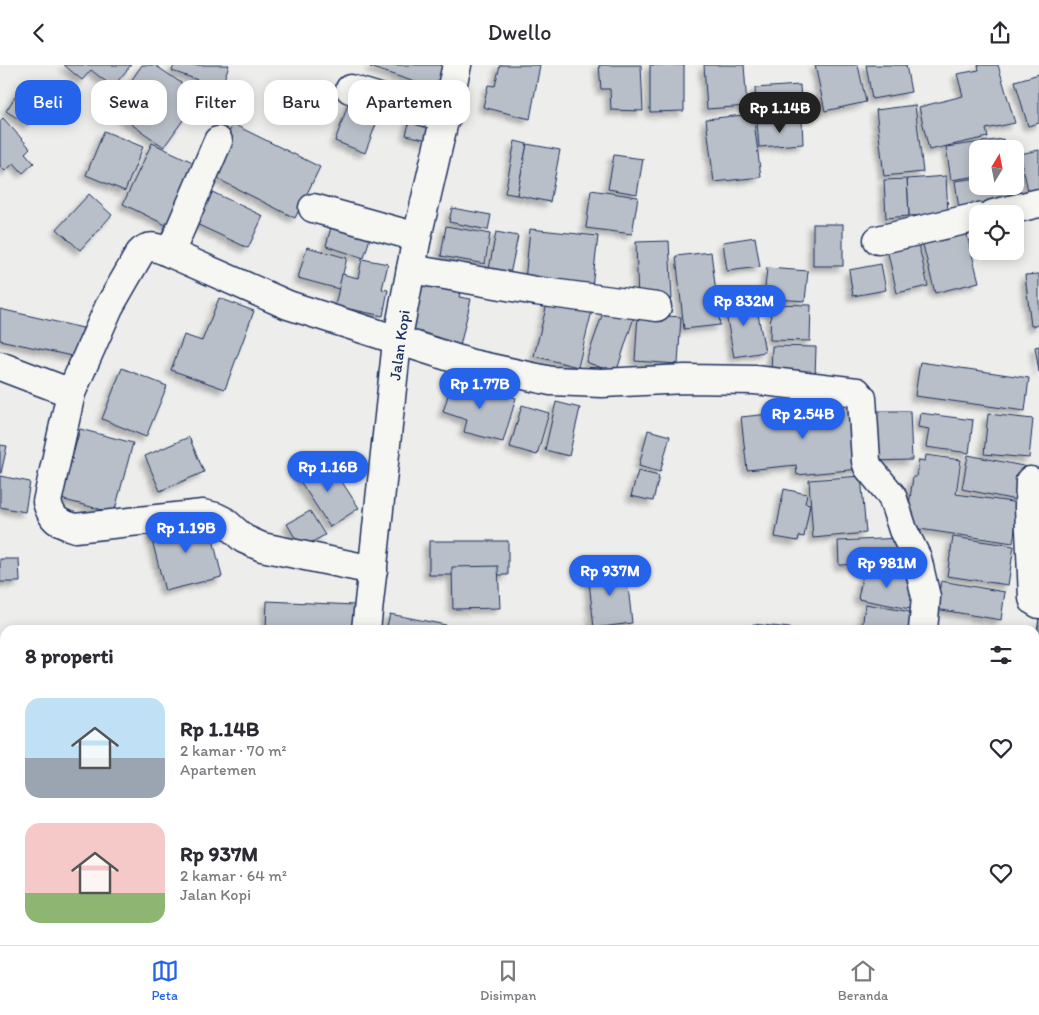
<!DOCTYPE html>
<html lang="id">
<meta charset="utf-8">
<style>
body{margin:0;font-family:Itim,sans-serif;background:#f7f7f7;color:#2b2b33;height:100vh;display:flex;flex-direction:column;font-size:19px;white-space:nowrap}
*{box-sizing:border-box;margin:0}
p{font-size:16px;color:#7c7c81}
.icon{flex:none;width:28px;height:28px;fill:none;stroke:currentColor;stroke-width:2;stroke-linecap:round;stroke-linejoin:round}
.map{position:relative;flex:1;overflow:hidden}
.drawer{position:absolute;left:0px;top:560px;width:1040px;height:320px;display:flex;flex-direction:column;background:#fff;border-radius:15px 15px 0 0;box-shadow:0 2px 12px #0003}
.drawer>*{flex:none}
.hud{position:absolute;left:15px;top:15px;width:500px;height:45px;display:flex;gap:10px}
.needle{width:32px;rotate:10deg}
.buttons{position:absolute;left:969px;top:75px;display:grid;gap:10px}
.buttons a{display:grid;place-items:center;width:55px;height:55px;border-radius:10px;background:#fff;box-shadow:0 2px 12px #0003;font-size:25px}
.price{position:absolute;translate:-50% -42px;padding:0 11px;border-radius:18px;background:#2563eb;color:#fff;font-size:16px;line-height:32px;filter:drop-shadow(0 1px 2px #0008)}
.price::after{content:'';position:absolute;left:50%;top:30px;width:15px;height:11px;margin-left:-8px;background:inherit;clip-path:polygon(0 0,100% 0,50% 100%)}
.price.active{background:#222;color:#fff}
ul{padding:0;list-style:none}
li{display:flex;align-items:center;gap:15px;height:125px;padding:0 25px}
li span{display:grid;place-items:center;flex:none;width:140px;height:100px;border-radius:15px;color:#555}
li>.icon{margin-inline-start:auto}
span .icon{width:60px;height:60px;fill:#fffc;stroke-width:1}
li b{font-size:21px}
h2{display:flex;justify-content:space-between;align-items:center;height:60px;padding:0 25px;font-size:21px}
.chip{padding:0 18px;border-radius:15px;background:#fff;box-shadow:0 2px 12px #0003;font-size:18px;line-height:45px}
.chip.active{background:#2563eb;color:#fff}
header{display:flex;justify-content:space-between;align-items:center;height:65px;padding:0 25px;background:#fff;font-size:22px;font-weight:600}
.menu{display:flex;justify-content:space-around;align-items:center;height:70px;border-top:1px solid #e1e1e2;background:#fff;font-size:14px;color:#7c7c81}
.menu a{display:grid;justify-items:center;gap:2px}
.menu .active{color:#2563eb}
.map>svg:first-child{display:block}
.building{fill:#b9bfc8;stroke:#1b2f5e;filter:url(#shadow)}
.lines{fill:none;stroke-linecap:round;stroke-linejoin:round}
.street-casing{stroke:#1b2f5e;stroke-width:31}
.street{stroke:#f6f6f2;stroke-width:28}
.labels{text-anchor:middle;stroke-width:4.5;stroke-linejoin:round;paint-order:stroke}
.street-label{font-size:16px;fill:#1b2f5e;stroke:#f6f6f2}
</style>
<header><svg class="icon" aria-label="back" viewBox="0 0 24 24"><path d="M15 5l-7 7 7 7"/></svg>Dwello<svg class="icon" aria-label="share" viewBox="0 0 24 24"><path d="M12 15V3M7 8l5-5 5 5M5 13v7h14v-7"/></svg></header>
<div class="map">
<svg width="1039" height="880" viewBox="0 0 1039 880">
<defs>
<filter id="shadow"><feDropShadow dx="-4.5" dy="4.5" stdDeviation="2.5" flood-color="#0004"/></filter>
</defs>
<rect width="100%" height="100%" fill="#edeeec"/>
<filter id="ink" filterUnits="userSpaceOnUse"><feTurbulence type="fractalNoise" baseFrequency=".02" numOctaves="2"/><feDisplacementMap in="SourceGraphic" scale="10" xChannelSelector="R" yChannelSelector="G"/><feConvolveMatrix kernelMatrix="1 2 1 2 8 2 1 2 1" color-interpolation-filters="sRGB"/></filter>
<g filter="url(#ink)">
<!-- building -->
<g class="building">
<polygon points="64,0 131,0 113,22 91,5 82,15"/>
<polygon points="142,0 155,0 200,31 164,82 111,45"/>
<polygon points="174,0 229,0 221,23 172,6"/>
<polygon points="371,0 450,0 442,26 370,2"/>
<polygon points="500,0 540,0 530,54 483,42 488,20 495,21"/>
<polygon points="599,0 641,0 643,46 611,45 610,24 601,24"/>
<polygon points="650,0 684,0 684,46 650,47"/>
<polygon points="704,0 744,0 747,41 707,44"/>
<polygon points="815,0 858,0 866,37 825,46"/>
<polygon points="866,0 906,0 911,27 872,34"/>
<polygon points="978,0 998,0 1015,58 986,64 988,72 929,85 919,42 963,31 957,9 979,5"/>
<polygon points="1039,9 1039,58 1028,61 1015,16"/>
<polygon points="26,15 48,30 28,60 6,46"/>
<polygon points="800,20 802,56 757,58 755,23"/>
<polygon points="350,34 381,46 365,88 335,76"/>
<polygon points="915,40 923,107 884,111 876,45"/>
<polygon points="753,49 761,112 714,117 706,54"/>
<polygon points="411,51 432,56 428,75 406,70"/>
<polygon points="3,53 30,83 25,88 34,98 23,108 14,98 5,106 0,101 0,56"/>
<polygon points="802,56 803,79 759,82 757,58"/>
<polygon points="233,59 320,102 295,153 208,109"/>
<polygon points="104,66 143,82 125,126 86,110"/>
<polygon points="1003,74 1004,84 978,84 978,111 951,115 946,82"/>
<polygon points="515,76 527,79 517,130 505,128"/>
<polygon points="152,78 199,100 170,162 123,139"/>
<polygon points="527,79 560,85 550,137 517,130"/>
<polygon points="1039,85 1039,128 1029,130 1020,89"/>
<polygon points="614,90 643,94 637,129 608,124"/>
<polygon points="946,111 948,149 909,151 907,114"/>
<polygon points="978,113 978,121 1010,121 1013,144 960,151 955,116"/>
<polygon points="907,114 909,151 886,153 884,115"/>
<polygon points="206,124 263,151 248,183 190,156"/>
<polygon points="591,125 638,132 632,169 586,163"/>
<polygon points="89,129 112,150 80,185 57,164"/>
<polygon points="452,143 491,150 488,165 449,157"/>
<rect x="813" y="159" width="30" height="42"/>
<polygon points="446,161 490,169 485,199 441,191"/>
<polygon points="331,162 370,173 364,193 326,181"/>
<polygon points="530,164 598,171 592,223 525,216"/>
<polygon points="966,166 979,217 935,228 922,176"/>
<polygon points="496,167 518,171 508,219 487,215"/>
<polygon points="755,172 760,202 727,206 723,177"/>
<polygon points="669,176 672,234 638,236 636,177"/>
<polygon points="918,177 928,221 897,228 887,184"/>
<polygon points="307,182 347,193 339,224 298,213"/>
<polygon points="711,187 720,260 684,264 676,191"/>
<polygon points="362,194 388,199 382,224 388,225 383,251 335,241 342,209 358,213"/>
<polygon points="881,199 886,225 853,231 849,205"/>
<polygon points="767,203 808,206 805,236 764,233"/>
<polygon points="1039,209 1039,260 1031,261 1025,210"/>
<polygon points="423,210 462,219 459,232 471,234 460,281 409,269"/>
<polygon points="549,231 593,242 578,302 534,291"/>
<polygon points="219,233 254,246 225,324 171,305 184,270 202,276"/>
<polygon points="755,233 765,287 734,292 724,238"/>
<polygon points="771,239 811,240 810,276 770,275"/>
<polygon points="605,242 634,252 616,308 586,297"/>
<polygon points="0,244 83,263 76,292 0,275"/>
<polygon points="638,249 681,252 678,299 635,296"/>
<polygon points="772,281 816,282 815,313 771,311"/>
<polygon points="1039,281 1039,307 1035,282"/>
<polygon points="920,297 1029,313 1025,346 915,331"/>
<polygon points="122,303 167,321 146,372 102,354"/>
<polygon points="453,314 516,333 503,377 464,367 467,355 443,347"/>
<polygon points="556,337 580,343 569,391 545,385"/>
<polygon points="522,340 549,348 537,390 510,382"/>
<polygon points="853,340 860,404 797,410 796,400 747,405 741,352"/>
<polygon points="869,346 910,346 912,395 870,396"/>
<polygon points="920,348 973,355 969,388 926,382 929,364 918,362"/>
<polygon points="988,349 1033,354 1029,393 984,389"/>
<polygon points="80,364 133,378 114,448 61,434"/>
<polygon points="648,365 670,371 660,407 639,401"/>
<polygon points="189,372 204,407 160,426 145,391"/>
<polygon points="0,380 7,381 1,408 0,408"/>
<polygon points="926,390 961,395 956,429 1019,438 1013,478 906,462 913,412 916,412 919,395 925,396"/>
<polygon points="968,390 1028,402 1021,436 962,424"/>
<polygon points="327,394 359,443 330,462 298,413"/>
<polygon points="638,406 659,411 653,436 631,431"/>
<polygon points="0,411 30,417 25,447 0,442"/>
<polygon points="861,411 866,468 813,473 809,415"/>
<polygon points="784,424 807,429 805,438 810,439 804,472 799,471 798,476 775,472"/>
<polygon points="310,446 325,470 301,483 287,459"/>
<polygon points="208,453 222,512 165,526 150,467"/>
<polygon points="953,472 1014,481 1008,520 947,511"/>
<polygon points="901,473 902,497 839,500 838,476"/>
<rect x="429" y="476" width="79" height="34"/>
<polygon points="0,494 19,494 20,517 0,517"/>
<polygon points="498,501 500,543 453,544 452,502"/>
<polygon points="626,502 632,558 594,563 588,507"/>
<polygon points="864,503 916,513 910,544 858,534"/>
<polygon points="941,516 1005,527 1001,555 936,544"/>
<polygon points="267,536 355,540 351,565 266,565"/>
<polygon points="865,539 922,549 919,565 862,565"/>
<polygon points="390,549 446,560 445,565 386,565"/>
<polygon points="1039,554 1039,586 1035,586 1035,574"/>
<polygon points="753,559 790,563 790,565 752,565"/>
<polygon points="1035,593 1039,594 1039,659 1036,658 1035,661"/>
<polygon points="1035,730 1039,731 1039,779 1035,778"/>
<polygon points="1035,814 1039,814 1039,875 1035,874"/>
<polygon points="46,875 93,875 92,880 45,880"/>
<rect x="97" y="875" width="71" height="5"/>
<rect x="183" y="875" width="80" height="5"/>
<polygon points="452,875 490,875 489,880 451,880"/>
<polygon points="642,875 700,875 699,880 642,880"/>
<polygon points="708,875 770,875 767,880 710,880"/>
<polygon points="979,875 1001,875 1022,880 977,880"/>
</g>
<g class="lines">
<!-- street casing -->
<g class="street-casing">
<g id="street">
<polyline points="350,24 446,53"/>
<polyline points="313,143 417,172"/>
<polyline points="993,149 1039,138"/>
<polyline points="878,175 978,152"/>
<polyline points="170,188 218,76"/>
<polyline points="411,204 536,226 657,242"/>
<path d="M0,301L71,328L109,242L140,188C149,178 159,183 170,188L288,240L472,299L551,316L602,318L685,314L755,315L857,327L862,333L866,396L868,402L892,431L903,465L917,493L926,532L923,565"/>
<path d="M71,328L47,437C52,455 58,458 75,463L203,449L216,452L224,456L244,474L262,482L373,505"/>
<polyline points="1030,416 1029,442 1033,533 1034,536 1039,539"/>
<polyline points="366,565 397,277 417,172 457,0"/>
<polyline points="0,653 5,653"/>
<polyline points="1035,803 1039,803"/>
<polyline points="0,872 5,769"/>
<polyline points="294,880 295,875"/>
<polyline points="703,880 704,875"/>
</g>
</g>
<!-- street -->
<use href="#street" class="street"/>
</g>
</g>
<g class="labels">
<!-- street labels -->
<g class="street-label">
<text transform="translate(399 280) rotate(-82)" y="6">Jalan Kopi</text>
</g>
</g>
</svg>
<div class="buttons">
<a><svg class="needle" viewBox="-14 -14 28 28"><path d="M0-13l5 13h-10z" fill="#e53935"/><path d="M0 13l5-13h-10z" fill="#7c7c81"/></svg></a>
<a><svg class="icon" aria-label="locate" viewBox="0 0 24 24"><circle cx="12" cy="12" r="6"/><path d="M12 2v4M12 18v4M2 12h4M18 12h4"/></svg></a>
</div>
<b class="price active" style="left:780px;top:69px">Rp 1.14B</b>
<b class="price" style="left:744px;top:262px">Rp 832M</b>
<b class="price" style="left:480px;top:345px">Rp 1.77B</b>
<b class="price" style="left:803px;top:375px">Rp 2.54B</b>
<b class="price" style="left:328px;top:428px">Rp 1.16B</b>
<b class="price" style="left:186px;top:489px">Rp 1.19B</b>
<b class="price" style="left:887px;top:524px">Rp 981M</b>
<b class="price" style="left:610px;top:532px">Rp 937M</b>
<div class="hud">
<a class="chip active">Beli</a>
<a class="chip">Sewa</a>
<a class="chip">Filter</a>
<a class="chip">Baru</a>
<a class="chip">Apartemen</a>
</div>
<section class="drawer">
<h2>8 properti<svg class="icon" aria-label="filters" viewBox="0 0 24 24"><path d="M4 7h16M4 17h16"/><circle cx="9" cy="7" r="2"/><circle cx="15" cy="17" r="2"/></svg></h2>
<ul>
<li><span style="background:linear-gradient(#bfe0f5 60%,#9aa5b1 0)"><svg class="icon" aria-label="home" viewBox="0 0 24 24"><path d="M3 11l9-7 9 7M6 9v11h12V9"/></svg></span><div><b>Rp 1.14B</b><p>2 kamar · 70 m²</p><p>Apartemen</p></div><svg class="icon" aria-label="heart" viewBox="0 0 24 24"><path d="M12 20l-8-8c-3-5 5-10 8-4 3-6 11-1 8 4z"/></svg></li>
<li><span style="background:linear-gradient(#f6c9c9 70%,#8fb573 0)"><svg class="icon" aria-label="home" viewBox="0 0 24 24"><path d="M3 11l9-7 9 7M6 9v11h12V9"/></svg></span><div><b>Rp 937M</b><p>2 kamar · 64 m²</p><p>Jalan Kopi</p></div><svg class="icon" aria-label="heart" viewBox="0 0 24 24"><path d="M12 20l-8-8c-3-5 5-10 8-4 3-6 11-1 8 4z"/></svg></li>
</ul>
</section>
</div>
<nav class="menu">
<a class="active"><svg class="icon" aria-label="map" viewBox="0 0 24 24"><path d="M3 6l6-2 6 2 6-2v14l-6 2-6-2-6 2zM9 4v14M15 6v14"/></svg>Peta</a>
<a><svg class="icon" aria-label="saved" viewBox="0 0 24 24"><path d="M7 4h10v16l-5-4-5 4z"/></svg>Disimpan</a>
<a><svg class="icon" aria-label="home" viewBox="0 0 24 24"><path d="M3 11l9-7 9 7M6 9v11h12V9"/></svg>Beranda</a>
</nav>
